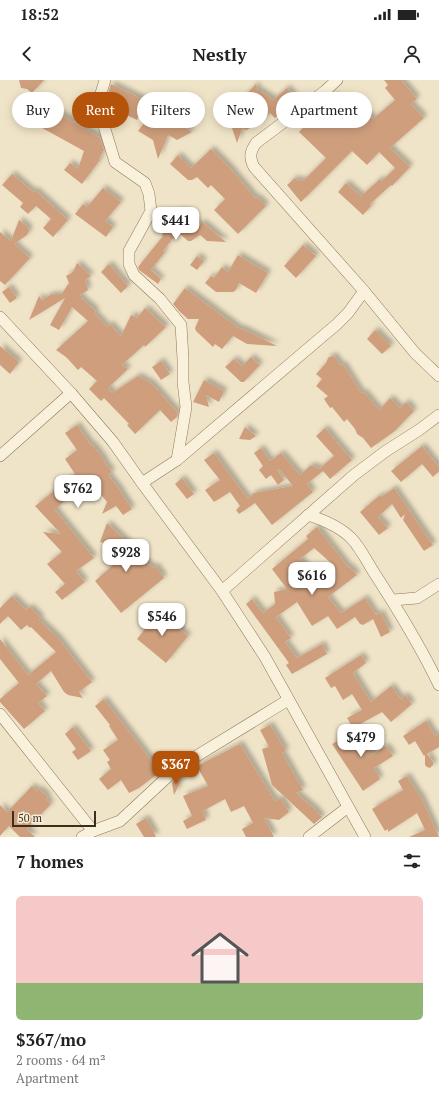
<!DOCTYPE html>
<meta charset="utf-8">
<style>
body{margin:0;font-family:"PT Serif",serif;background:#f2f2f2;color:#222;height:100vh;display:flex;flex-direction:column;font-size:15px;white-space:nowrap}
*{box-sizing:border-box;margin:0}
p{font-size:13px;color:#767676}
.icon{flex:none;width:22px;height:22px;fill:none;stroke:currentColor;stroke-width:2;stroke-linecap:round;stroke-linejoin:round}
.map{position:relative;height:757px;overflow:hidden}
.side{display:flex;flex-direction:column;background:#fff;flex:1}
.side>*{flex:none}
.hud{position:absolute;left:12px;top:12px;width:415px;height:36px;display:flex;gap:8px}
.scale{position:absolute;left:12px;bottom:10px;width:84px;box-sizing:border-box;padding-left:4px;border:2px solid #3d2e20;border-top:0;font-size:11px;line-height:14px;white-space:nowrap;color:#3d2e20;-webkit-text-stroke:3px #f7eed8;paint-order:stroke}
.price{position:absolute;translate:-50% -34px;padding:0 9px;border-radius:8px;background:#fff;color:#222;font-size:13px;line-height:26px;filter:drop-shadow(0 1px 2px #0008)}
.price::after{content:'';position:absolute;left:50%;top:24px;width:12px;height:9px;margin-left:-6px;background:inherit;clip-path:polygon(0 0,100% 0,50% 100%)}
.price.current{background:#b45309;color:#fff}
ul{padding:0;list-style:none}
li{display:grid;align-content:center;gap:8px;height:212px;padding:0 16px}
li span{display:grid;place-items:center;height:124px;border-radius:6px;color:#555}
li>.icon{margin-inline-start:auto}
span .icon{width:72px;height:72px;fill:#fffc;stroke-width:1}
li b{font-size:17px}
h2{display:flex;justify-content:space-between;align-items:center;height:48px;padding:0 16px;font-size:17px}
.tag{padding:0 14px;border-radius:18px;background:#fff;box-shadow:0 2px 10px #0003;font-size:14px;line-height:36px}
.tag.current{background:#b45309;color:#fff}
.status{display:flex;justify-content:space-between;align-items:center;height:28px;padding:0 20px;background:#fff;direction:ltr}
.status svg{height:11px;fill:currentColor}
header{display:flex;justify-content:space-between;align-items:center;height:52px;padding:0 16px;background:#fff;font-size:18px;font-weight:700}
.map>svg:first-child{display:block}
.building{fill:#cf9f7d;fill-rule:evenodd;filter:url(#shadow)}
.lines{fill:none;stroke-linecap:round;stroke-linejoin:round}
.minor-casing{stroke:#8d765c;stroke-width:12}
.minor{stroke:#faf1dc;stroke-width:11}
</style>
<div class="status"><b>18:52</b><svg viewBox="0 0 49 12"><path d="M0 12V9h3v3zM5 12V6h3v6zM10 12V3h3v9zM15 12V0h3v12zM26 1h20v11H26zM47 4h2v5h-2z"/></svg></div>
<header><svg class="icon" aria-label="back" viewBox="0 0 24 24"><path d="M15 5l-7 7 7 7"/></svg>Nestly<svg class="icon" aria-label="person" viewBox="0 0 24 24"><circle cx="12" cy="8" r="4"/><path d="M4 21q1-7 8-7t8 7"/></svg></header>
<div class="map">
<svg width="439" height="757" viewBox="0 0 439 757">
<defs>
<filter id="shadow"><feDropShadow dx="3.5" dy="-3.5" stdDeviation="2" flood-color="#0004"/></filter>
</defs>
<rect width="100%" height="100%" fill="#f0e4c8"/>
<!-- building -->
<g class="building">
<polygon points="19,0 44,0 32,13 27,9 21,8"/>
<polygon points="384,0 401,0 417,19 411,24 424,38 390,68 410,87 392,106 391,105 370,124 371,126 363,135 338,112 346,103 361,116 380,99 382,101 395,88 379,72 367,85 352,71 301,122 287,105 295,98 298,101 301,99 303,101 326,78 299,52 334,15 358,38 364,32 373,39 395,20 385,8 388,5"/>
<polygon points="111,4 146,21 137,40 118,31 112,47 105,33 106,21"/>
<polygon points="256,4 258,11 261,11 267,16 268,15 273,20 287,8 296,19 275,38 270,33 258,45 256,44 247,50 242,49 237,63 232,48 226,43 237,35 221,22 238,23"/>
<polygon points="37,20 100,58 104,70 99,79 100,80 82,104 64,90 70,83 78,89 84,71 24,38 26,31 25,28"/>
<polygon points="166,35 192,52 177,60 168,55 158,79 153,60 138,51 147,39 159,46"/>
<polygon points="211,69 229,87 256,119 257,117 266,126 238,154 214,130 225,119 211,105 208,108 197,97 192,100 188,100 170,84 178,75 191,88"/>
<polygon points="12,94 33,112 35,110 68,140 53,157 43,148 51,139 36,126 28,134 20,127 23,123 2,105"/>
<polygon points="103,108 121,122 105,141 113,147 106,157 75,134 83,124 87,127"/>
<polygon points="180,131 199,146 202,142 226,162 207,161 200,155 191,161 188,161 178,152 163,171 165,172 151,190 161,199 158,204 139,190 138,187 163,156 162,155"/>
<polygon points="19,140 28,147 29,151 27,155 14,164 30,178 5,205 0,201 0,152 11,161"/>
<polygon points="303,165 316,176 296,198 284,186"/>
<polygon points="238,175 268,193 256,213 239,203 236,210 233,212 216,212 205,203 211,196 214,198 222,187 228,192"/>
<polygon points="197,176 204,181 197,190 190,185"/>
<polygon points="77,183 91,196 85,200 88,210 79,216 96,231 94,233 107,247 110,244 121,256 131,235 137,238 145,228 166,247 145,267 144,265 122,285 128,289 108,308 112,313 138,296 152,304 178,333 177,337 171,342 160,330 135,354 127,345 129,344 104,318 101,321 89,309 97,301 81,287 78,290 66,277 56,270 88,241 72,227 59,250 50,245 65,218 29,240 39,216 42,220 50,215 61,215 69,203 66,196 73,192"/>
<polygon points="109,184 128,206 121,213 101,192"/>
<polygon points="9,207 17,218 10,223 2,212"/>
<polygon points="185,208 240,249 241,248 277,266 247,264 233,256 222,269 215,264 213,267 196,251 195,248 199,239 188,239 180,232 173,224"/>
<polygon points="375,250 391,266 382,274 367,259"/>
<polygon points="0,266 19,282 10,294 0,285"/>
<polygon points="332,276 335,277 341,286 343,284 362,314 364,312 379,330 390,318 400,328 406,322 414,331 395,351 371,368 363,358 357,354 355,349 347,339 344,342 332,327 330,328 324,319 328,316 316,306 322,299 316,294 326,283 328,278"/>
<polygon points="251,277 260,285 244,302 241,302 225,287 234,279 242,286"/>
<polygon points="161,281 170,294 161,300 152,287"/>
<polygon points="204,300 224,311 219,322 206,315 209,327 193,322"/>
<polygon points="77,345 91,365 92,364 105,381 104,382 112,392 108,395 121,411 120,411 132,429 123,435 116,426 102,434 107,422 94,406 85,415 77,407 62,418 64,421 55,430 94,478 76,491 85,502 62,520 55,512 65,504 47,484 62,472 43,452 61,454 35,426 75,394 65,379 77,370 65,353"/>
<polygon points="245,347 256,356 250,360 239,359"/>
<polygon points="325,348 352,380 330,399 323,391 307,404 313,412 272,445 255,423 239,434 236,430 240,426 230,412 214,422 205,410 220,400 204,380 214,373 248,419 254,413 293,406 279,389 277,390 284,400 278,405 271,395 266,399 259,390 263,386 254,373 261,368 270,381 281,373 300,395 310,386 313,386 321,389 320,388 334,376 316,356"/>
<polygon points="422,366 439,387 439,391 433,397 422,384 401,402 391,391"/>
<polygon points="182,398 194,414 187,419 175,404"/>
<polygon points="394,408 433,465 424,471 403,440 405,434 401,438 392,424 378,437 388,448 379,455 360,432 380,415 381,417"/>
<polygon points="107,443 130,465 129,466 138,477 154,488 156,486 164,498 121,533 95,501 120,479 106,463 100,462"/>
<path d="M317,447L349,488L350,487L357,495L328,517L341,533L365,518L376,535L381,533L390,552L381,557L373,539L363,545L360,544L355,537L337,549L328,536L312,546L297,522L276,537L291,558L285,562L297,578L322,564L327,574L292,594L286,585L289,583L246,524L252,519L263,533L275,524L274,512L287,509L272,489L308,459L306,456ZM314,468L331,483L314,496L300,479Z"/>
<polygon points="12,516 26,530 30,527 41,538 39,540 58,558 92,602 79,612 83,618 68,615 64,612 51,591 36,604 47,616 38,623 45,631 24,649 0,622 0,619 19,603 0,579 0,559 28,595 56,572 31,547 30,548 27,545 21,550 8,536 0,544 0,528"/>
<polygon points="158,532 188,556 166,583 137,559"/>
<polygon points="361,575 366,583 353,593 371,622 391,606 401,619 405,615 412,624 391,642 382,632 353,648 347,638 362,630 352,614 343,620 335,606 331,608 325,598"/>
<polygon points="104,619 160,692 139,708 129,713 121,700 108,710 99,699 111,689 107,682 110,680 103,670 118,660 109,646 110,645 95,626"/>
<polygon points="426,641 435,656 439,653 439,667 427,674 433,682 433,685 430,688 427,687 425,685 425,675 424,676 415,661 409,665 403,656"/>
<polygon points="270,645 286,671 282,673 303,710 296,713 317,731 317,732 322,737 314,744 272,705 262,669 269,667 260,650"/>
<polygon points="73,647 91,671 78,680 72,672 76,669 65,654"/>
<polygon points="359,648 372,675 386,666 393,676 374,688 380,699 363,711 332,664"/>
<polygon points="240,664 275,721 281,718 289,732 279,740 264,738 274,757 246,757 242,749 253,743 244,726 231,732 225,719 203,731 206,740 187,749 183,741 192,736 183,716 208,706 197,686"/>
<polygon points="407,696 419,715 420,715 439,757 409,757 425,750 417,733 388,752 388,749 385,751 372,729 403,710 398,701"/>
<polygon points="177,697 181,701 174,715 172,703"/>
<polygon points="32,706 37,711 39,709 48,717 46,719 51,724 27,749 35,757 20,757 9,746 0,756 0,725 7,732"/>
<polygon points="146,738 153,750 156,757 144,757 136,744"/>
</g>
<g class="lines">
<!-- minor casing -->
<g class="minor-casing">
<g id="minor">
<polyline points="105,0 99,20 98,34 104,46 115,82 145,103 149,114 151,131 129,171 129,184 134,195 160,219 181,245 183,279 183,302 186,327 177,380"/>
<path d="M337,0L325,11L256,63C250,72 249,77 254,87L364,211L415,273L439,296"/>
<polyline points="0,237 71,313 113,362 142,403 222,511 265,577 365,757"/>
<polyline points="0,376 71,313"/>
<polyline points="142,403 177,380 337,244 348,233 364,211"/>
<path d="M308,435C324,440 339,446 351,458C360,467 366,480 373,491C397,528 420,565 439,605"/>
<polyline points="222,511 354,395 386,371 419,350 439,335"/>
<polyline points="393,520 417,518 439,504"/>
<polyline points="0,634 93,751"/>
<polyline points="82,757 93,751 120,741 177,688 288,620"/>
<polyline points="309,757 348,727"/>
</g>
</g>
<!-- minor -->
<use href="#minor" class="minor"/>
</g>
</svg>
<div class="scale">50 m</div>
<b class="price" style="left:176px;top:161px">$441</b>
<b class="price" style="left:78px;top:429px">$762</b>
<b class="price" style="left:126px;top:493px">$928</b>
<b class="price" style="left:312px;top:516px">$616</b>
<b class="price" style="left:162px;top:557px">$546</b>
<b class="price" style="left:361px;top:678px">$479</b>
<b class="price current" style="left:176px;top:705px">$367</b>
<div class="hud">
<a class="tag">Buy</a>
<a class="tag current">Rent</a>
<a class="tag">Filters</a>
<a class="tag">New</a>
<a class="tag">Apartment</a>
</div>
</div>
<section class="side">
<h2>7 homes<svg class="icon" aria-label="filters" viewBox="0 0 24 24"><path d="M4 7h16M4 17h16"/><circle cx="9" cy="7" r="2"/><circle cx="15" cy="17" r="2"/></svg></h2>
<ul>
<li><span style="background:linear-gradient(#f6c9c9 70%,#8fb573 0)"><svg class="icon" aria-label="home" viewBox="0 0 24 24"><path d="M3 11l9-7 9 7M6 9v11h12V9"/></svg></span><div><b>$367/mo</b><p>2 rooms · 64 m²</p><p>Apartment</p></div></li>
</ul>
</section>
